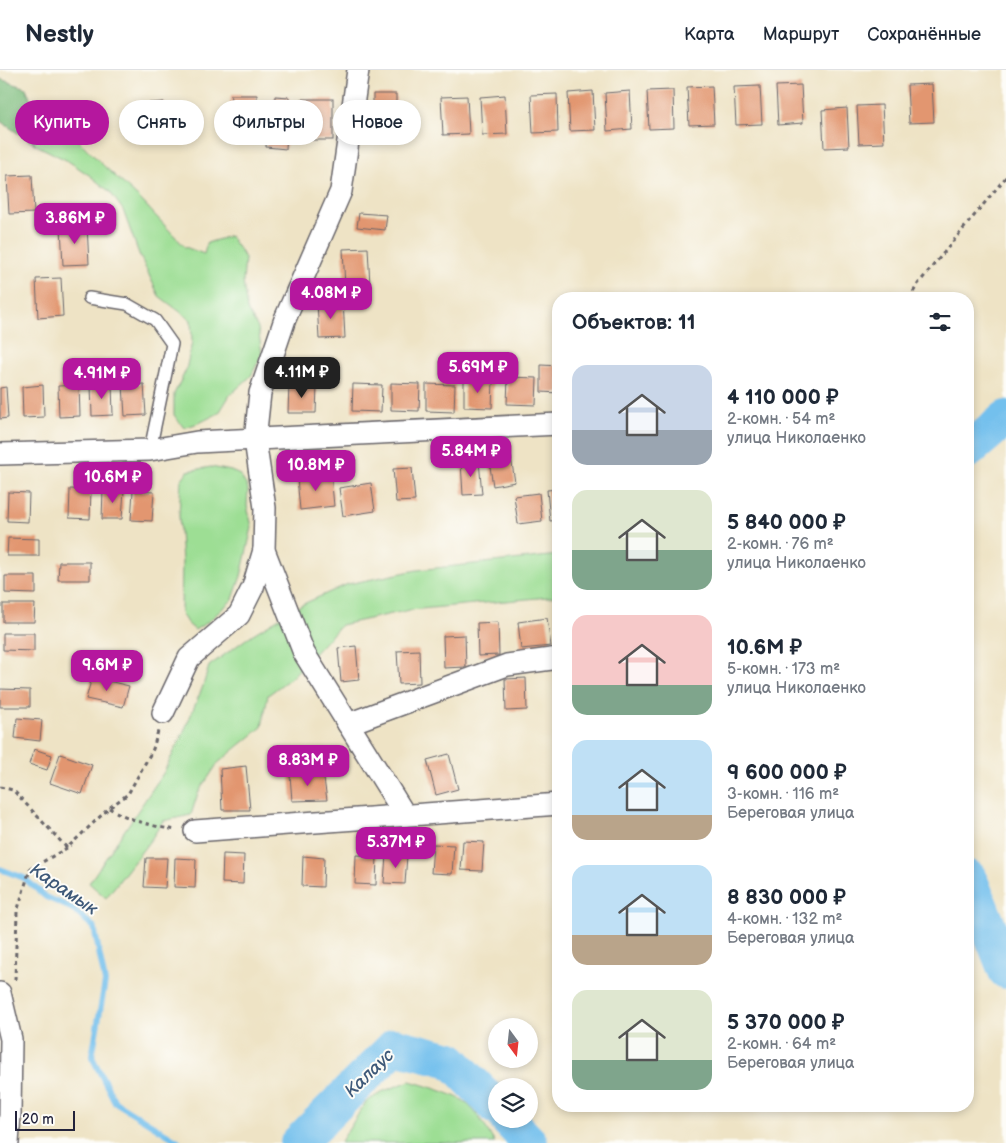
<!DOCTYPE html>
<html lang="ru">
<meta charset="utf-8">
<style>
body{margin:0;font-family:"Balsamiq Sans",sans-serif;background:#f2f2f3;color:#1f2937;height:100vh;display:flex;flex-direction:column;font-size:19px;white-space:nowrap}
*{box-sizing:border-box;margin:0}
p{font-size:16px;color:#747a83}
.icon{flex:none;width:28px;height:28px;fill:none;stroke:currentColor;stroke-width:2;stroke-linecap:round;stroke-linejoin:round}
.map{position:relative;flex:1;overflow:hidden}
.sheet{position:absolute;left:552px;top:222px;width:422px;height:820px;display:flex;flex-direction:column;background:#fff;border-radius:20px;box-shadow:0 2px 8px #0003}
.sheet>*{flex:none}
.guide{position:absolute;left:15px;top:30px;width:462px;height:45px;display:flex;gap:10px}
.needle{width:32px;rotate:165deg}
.tools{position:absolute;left:488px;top:948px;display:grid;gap:10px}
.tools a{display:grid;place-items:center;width:50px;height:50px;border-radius:50%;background:#fff;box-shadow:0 2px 8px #0003;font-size:25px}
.scale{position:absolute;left:15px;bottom:12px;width:60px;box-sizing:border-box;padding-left:5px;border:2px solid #22223b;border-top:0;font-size:14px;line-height:18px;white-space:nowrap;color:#22223b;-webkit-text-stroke:4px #fdfcf7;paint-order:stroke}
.price{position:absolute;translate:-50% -42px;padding:0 11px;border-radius:10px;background:#b5179e;color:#fff;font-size:16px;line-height:32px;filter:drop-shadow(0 1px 2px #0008)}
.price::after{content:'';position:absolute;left:50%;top:30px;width:15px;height:11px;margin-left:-8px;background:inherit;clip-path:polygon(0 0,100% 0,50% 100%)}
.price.on{background:#222;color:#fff}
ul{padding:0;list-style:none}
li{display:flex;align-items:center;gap:15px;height:125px;padding:0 20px}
li span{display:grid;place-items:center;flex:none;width:140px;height:100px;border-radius:15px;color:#555}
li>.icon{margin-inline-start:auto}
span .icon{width:60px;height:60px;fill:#fffc;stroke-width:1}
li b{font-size:21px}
h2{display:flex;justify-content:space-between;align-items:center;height:60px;padding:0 20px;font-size:21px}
.tag{padding:0 18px;border-radius:22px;background:#fff;box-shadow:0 2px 8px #0003;font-size:18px;line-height:45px}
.tag.on{background:#b5179e;color:#fff}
header{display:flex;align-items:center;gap:30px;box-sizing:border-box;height:70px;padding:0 25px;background:#fff;border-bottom:1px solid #e0e1e3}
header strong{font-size:24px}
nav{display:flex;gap:28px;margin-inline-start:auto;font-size:18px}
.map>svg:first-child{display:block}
.green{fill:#9dde94;stroke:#608068}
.forest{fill:#7ebd7e;stroke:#50705c}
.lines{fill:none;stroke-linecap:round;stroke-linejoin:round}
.stream{stroke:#73c0ed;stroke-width:6}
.river{stroke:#73c0ed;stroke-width:36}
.building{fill:#e29670}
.service-casing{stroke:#69666b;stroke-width:14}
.minor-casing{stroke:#69666b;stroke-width:24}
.path{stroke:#69666b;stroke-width:3;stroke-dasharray:4 4;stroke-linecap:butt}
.service{stroke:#fff;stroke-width:11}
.minor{stroke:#fff;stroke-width:21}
.labels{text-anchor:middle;stroke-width:4;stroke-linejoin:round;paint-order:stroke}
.water-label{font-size:18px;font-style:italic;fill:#3e5979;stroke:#fdfcf7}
</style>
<header>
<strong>Nestly</strong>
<nav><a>Карта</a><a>Маршрут</a><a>Сохранённые</a></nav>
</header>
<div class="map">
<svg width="1006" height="1073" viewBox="0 0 1006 1073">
<rect width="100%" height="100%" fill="#fdfcf7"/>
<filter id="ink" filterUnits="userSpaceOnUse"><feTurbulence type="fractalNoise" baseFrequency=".02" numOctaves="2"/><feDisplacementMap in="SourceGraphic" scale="10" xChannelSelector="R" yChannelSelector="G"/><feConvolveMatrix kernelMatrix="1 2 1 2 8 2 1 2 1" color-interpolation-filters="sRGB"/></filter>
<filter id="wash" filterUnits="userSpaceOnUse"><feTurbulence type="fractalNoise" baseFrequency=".0096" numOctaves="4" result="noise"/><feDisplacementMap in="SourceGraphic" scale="20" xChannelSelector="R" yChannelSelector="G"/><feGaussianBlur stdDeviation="1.12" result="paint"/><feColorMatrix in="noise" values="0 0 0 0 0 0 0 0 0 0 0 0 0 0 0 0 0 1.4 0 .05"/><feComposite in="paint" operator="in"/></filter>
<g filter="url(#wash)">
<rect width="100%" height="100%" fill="#eee3c5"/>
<!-- green -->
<g class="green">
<polygon points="37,60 54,61 78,70 104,96 139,128 185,177 204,184 207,173 230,166 245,188 243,212 247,240 258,258 262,284 251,306 230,325 219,343 201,352 184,358 174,345 174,324 186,300 192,272 191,250 159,226 139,184 123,140 110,122 89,105 68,91 34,74"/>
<polygon points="211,397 231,401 240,405 248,418 247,436 252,457 241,506 233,529 209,551 195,560 187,553 181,543 182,492 179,445 181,410 188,401"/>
<polygon points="559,485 559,526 410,540 341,555 292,607 268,625 262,657 218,693 198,723 191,745 163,751 152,768 106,828 89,813 164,702 185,659 203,616 209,596 253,564 301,535 348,514 417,500"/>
<path d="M410,1011C423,1015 455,1024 465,1032C478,1042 487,1060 495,1073H340L366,1032L384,1021Z"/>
</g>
<!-- forest -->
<path class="forest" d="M0,9L26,18C35,38 38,52 34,74L0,51Z"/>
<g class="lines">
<!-- stream -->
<polyline class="stream" points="0,799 24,808 46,827 71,838 94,857 105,912 92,987 115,1032 178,1071 179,1073"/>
<!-- river -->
<g class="river">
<polyline points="969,380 1006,348"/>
<polyline points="969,808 1006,901"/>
<polyline points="507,1049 530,1073"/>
<polyline points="298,1073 395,976 451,990 496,1037"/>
</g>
</g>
<g id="blocks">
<!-- building -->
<g class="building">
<polygon points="932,14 934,52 909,53 907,15"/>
<polygon points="801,15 803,53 778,55 776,16"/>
<polygon points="712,16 714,54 689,55 687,17"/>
<polygon points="760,16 762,54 736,55 734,17"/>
<polygon points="673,20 674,58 649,59 647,21"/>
<polygon points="593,21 595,60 570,61 568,23"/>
<polygon points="630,21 632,59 607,61 605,23"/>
<polygon points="373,24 396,24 396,56 373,55"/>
<polygon points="557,24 558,62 533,63 531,25"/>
<polygon points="231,25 257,25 256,61 228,60"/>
<polygon points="505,25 507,64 482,65 480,27"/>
<polygon points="275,26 289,27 286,79 266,77 267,51 274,51"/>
<polygon points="467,26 469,64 443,65 441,27"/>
<rect x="301" y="29" width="32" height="41"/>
<polygon points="164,32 165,58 151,59 149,33"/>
<polygon points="882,35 884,73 859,74 857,36"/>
<polygon points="847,38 849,77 824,78 822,40"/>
<polygon points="32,105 34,143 9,144 7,106"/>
<polygon points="359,143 387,145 385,160 357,157"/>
<polygon points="87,155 89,194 63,195 61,157"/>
<polygon points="368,178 370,216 345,217 343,179"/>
<polygon points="61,208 63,246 38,248 36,209"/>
<polygon points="343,230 345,268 319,269 317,231"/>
<polygon points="541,295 559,296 559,323 541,322"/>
<polygon points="508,307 537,308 536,335 507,334"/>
<polygon points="464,309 493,311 492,338 464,337"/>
<polygon points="391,313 420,314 419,341 391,340"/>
<polygon points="112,314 113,345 92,346 91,315"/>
<polygon points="144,314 146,345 125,346 123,315"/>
<polygon points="353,314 382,315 381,342 352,341"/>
<polygon points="426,314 455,315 454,342 426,341"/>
<polygon points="43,315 44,347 23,348 22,317"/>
<polygon points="79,315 80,346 59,347 58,316"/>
<polygon points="289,315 317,316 316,343 288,343"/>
<polygon points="6,317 8,348 0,349 0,318"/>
<polygon points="511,387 515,412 493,416 489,390"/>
<polygon points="479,391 482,424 463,425 461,392"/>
<polygon points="412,398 415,431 396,432 393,399"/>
<polygon points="331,404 334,436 300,440 297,408"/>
<polygon points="371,413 375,441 343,446 339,418"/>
<polygon points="70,419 91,420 90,449 69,448"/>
<polygon points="103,419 124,420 122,449 102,449"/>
<polygon points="559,419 559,450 550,451 547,420"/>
<polygon points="133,421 154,422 152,451 131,450"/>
<polygon points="8,422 29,423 28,452 7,451"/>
<polygon points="539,423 542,451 518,454 514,426"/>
<polygon points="8,468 39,469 39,486 7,486"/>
<polygon points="59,492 90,492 90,510 58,510"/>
<polygon points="5,506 36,506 36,524 5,523"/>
<polygon points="3,534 35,534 34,552 3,552"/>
<polygon points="547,548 551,576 521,579 518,552"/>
<polygon points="498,552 499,585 478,586 477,553"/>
<polygon points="3,563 34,563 34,581 3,580"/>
<polygon points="465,565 466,597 444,598 443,566"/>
<polygon points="356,576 359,610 341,612 338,578"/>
<polygon points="419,580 420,613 399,614 397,581"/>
<polygon points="92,607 129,616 123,637 86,629"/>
<polygon points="526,608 527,640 506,641 505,609"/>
<polygon points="0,619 30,620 30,637 0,637"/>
<polygon points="17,648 42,650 40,671 15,668"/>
<polygon points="34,679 52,685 47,700 29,694"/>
<polygon points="60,684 92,695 82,724 50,713"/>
<polygon points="449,684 458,719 436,725 427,690"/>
<polygon points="246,696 250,740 222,740 220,699"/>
<polygon points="323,702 327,730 292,731 290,705"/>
<polygon points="555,762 559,762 559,794 556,794"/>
<polygon points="463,771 484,772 482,801 461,800"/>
<polygon points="433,774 454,775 452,804 431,803"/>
<polygon points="223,784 244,785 243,814 222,813"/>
<polygon points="386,784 407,785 405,814 384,813"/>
<polygon points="356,785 377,786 376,815 355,814"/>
<polygon points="303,786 324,788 323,817 302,816"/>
<polygon points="146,788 167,788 165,818 144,817"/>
<polygon points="175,788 196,789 195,818 174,817"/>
</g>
</g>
</g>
<g filter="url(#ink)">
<use href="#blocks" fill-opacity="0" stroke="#69666b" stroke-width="1"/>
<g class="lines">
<!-- service casing -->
<g class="service-casing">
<polyline id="service" points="89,228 127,234 155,250 172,274 150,380"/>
</g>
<!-- minor casing -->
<g class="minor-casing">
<g id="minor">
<polyline points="358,0 341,121 285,249 260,323 255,370 265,438 264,480 304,583 405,745"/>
<polyline points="0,384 150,380 197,372 559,354"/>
<polyline points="163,643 189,588 239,545 253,517 264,480"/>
<polyline points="348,654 507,595 559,588"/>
<polyline points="195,761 559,734"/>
<polyline points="0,923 11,969 10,1045 8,1073"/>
</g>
</g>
<!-- path -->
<g class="path">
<polyline points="909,229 918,214 1006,107"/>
<polyline points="0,717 13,720 67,778 109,738 128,724 153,679 158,661"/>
<path d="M109,738C129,750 154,757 177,760"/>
<polyline points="15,910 17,842 30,799 67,778"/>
</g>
<!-- service -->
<use href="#service" class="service"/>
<!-- minor -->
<use href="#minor" class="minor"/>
</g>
</g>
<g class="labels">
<!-- water labels -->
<g class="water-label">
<text transform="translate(64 819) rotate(34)" y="6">Карамык</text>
<text transform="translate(369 1003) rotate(-44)" y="6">Калаус</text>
</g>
</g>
</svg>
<div class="tools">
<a><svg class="needle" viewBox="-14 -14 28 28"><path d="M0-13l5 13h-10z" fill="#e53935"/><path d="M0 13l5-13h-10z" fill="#747a83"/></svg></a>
<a><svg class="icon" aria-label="layers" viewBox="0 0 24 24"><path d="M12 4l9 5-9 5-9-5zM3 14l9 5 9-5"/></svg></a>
</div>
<div class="scale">20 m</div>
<b class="price" style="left:75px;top:175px">3.86M ₽</b>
<b class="price" style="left:331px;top:250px">4.08M ₽</b>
<b class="price" style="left:478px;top:324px">5.69M ₽</b>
<b class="price on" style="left:302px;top:329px">4.11M ₽</b>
<b class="price" style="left:102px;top:330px">4.91M ₽</b>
<b class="price" style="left:471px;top:408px">5.84M ₽</b>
<b class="price" style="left:316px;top:422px">10.8M ₽</b>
<b class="price" style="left:113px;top:434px">10.6M ₽</b>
<b class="price" style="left:107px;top:622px">9.6M ₽</b>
<b class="price" style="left:308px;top:717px">8.83M ₽</b>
<b class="price" style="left:396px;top:799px">5.37M ₽</b>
<div class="guide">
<a class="tag on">Купить</a>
<a class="tag">Снять</a>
<a class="tag">Фильтры</a>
<a class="tag">Новое</a>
</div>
<section class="sheet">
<h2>Объектов: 11<svg class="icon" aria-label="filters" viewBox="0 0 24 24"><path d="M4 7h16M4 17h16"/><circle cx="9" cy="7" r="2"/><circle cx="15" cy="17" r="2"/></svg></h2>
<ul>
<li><span style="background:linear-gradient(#c9d6e8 65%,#9aa5b1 0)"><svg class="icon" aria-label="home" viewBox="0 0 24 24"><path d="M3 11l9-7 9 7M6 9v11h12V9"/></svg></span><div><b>4 110 000 ₽</b><p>2-комн. · 54 m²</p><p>улица Николаенко</p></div></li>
<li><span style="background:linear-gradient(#dfe7d0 60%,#7fa58c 0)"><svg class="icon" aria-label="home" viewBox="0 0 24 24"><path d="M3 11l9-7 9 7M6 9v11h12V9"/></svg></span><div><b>5 840 000 ₽</b><p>2-комн. · 76 m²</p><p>улица Николаенко</p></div></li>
<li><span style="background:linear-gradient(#f6c9c9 70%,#7fa58c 0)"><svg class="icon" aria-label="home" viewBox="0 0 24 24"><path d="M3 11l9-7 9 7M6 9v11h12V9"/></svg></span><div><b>10.6M ₽</b><p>5-комн. · 173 m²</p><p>улица Николаенко</p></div></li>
<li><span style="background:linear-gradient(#bfe0f5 75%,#b9a48a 0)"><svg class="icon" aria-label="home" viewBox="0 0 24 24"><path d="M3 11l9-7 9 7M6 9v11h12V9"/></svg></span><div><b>9 600 000 ₽</b><p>3-комн. · 116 m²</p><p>Береговая улица</p></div></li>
<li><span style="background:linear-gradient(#bfe0f5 70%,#b9a48a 0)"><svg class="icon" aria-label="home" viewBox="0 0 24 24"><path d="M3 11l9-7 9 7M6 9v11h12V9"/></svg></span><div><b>8 830 000 ₽</b><p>4-комн. · 132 m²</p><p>Береговая улица</p></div></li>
<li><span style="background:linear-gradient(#dfe7d0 70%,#7fa58c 0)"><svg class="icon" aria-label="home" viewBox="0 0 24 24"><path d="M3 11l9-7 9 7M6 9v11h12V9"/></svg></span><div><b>5 370 000 ₽</b><p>2-комн. · 64 m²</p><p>Береговая улица</p></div></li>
</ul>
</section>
</div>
